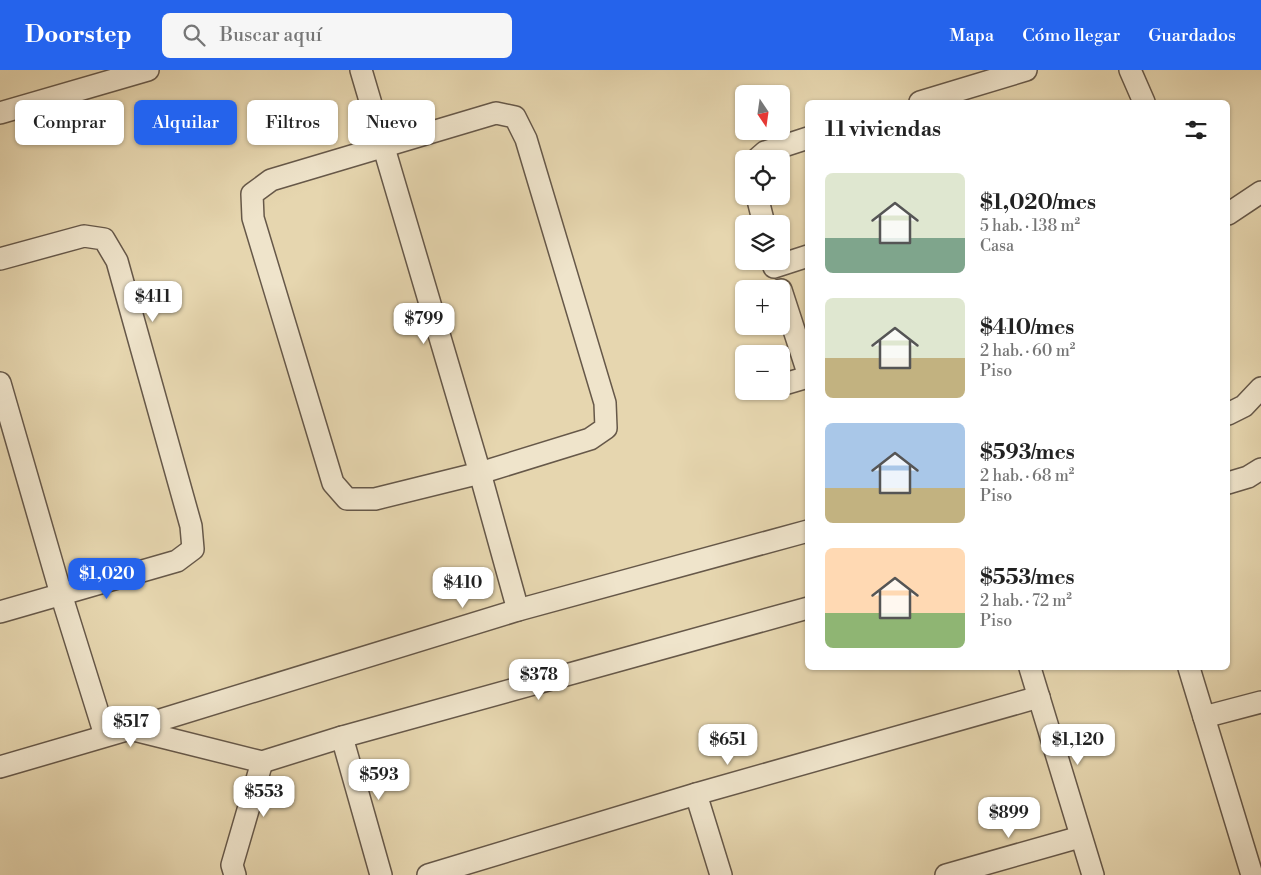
<!DOCTYPE html>
<html lang="es">
<meta charset="utf-8">
<style>
body{margin:0;font-family:"Libre Bodoni",serif;background:#f6f6f6;color:#222;height:100vh;display:flex;flex-direction:column;font-size:19px;white-space:nowrap}
*{box-sizing:border-box;margin:0}
p{font-size:16px;color:#767676}
.icon{flex:none;width:28px;height:28px;fill:none;stroke:currentColor;stroke-width:2;stroke-linecap:round;stroke-linejoin:round}
.map{position:relative;flex:1;overflow:hidden}
.panel{position:absolute;left:805px;top:30px;width:425px;height:570px;display:flex;flex-direction:column;background:#fff;border-radius:8px;box-shadow:0 1px 4px #0004}
.panel>*{flex:none}
.top-card{position:absolute;left:15px;top:30px;width:475px;height:45px;display:flex;gap:10px}
.needle{width:32px;rotate:167deg}
.controls{position:absolute;left:735px;top:15px;display:grid;gap:10px}
.controls a{display:grid;place-items:center;width:55px;height:55px;border-radius:8px;background:#fff;box-shadow:0 1px 4px #0004;font-size:25px}
.price{position:absolute;translate:-50% -42px;padding:0 11px;border-radius:10px;background:#fff;color:#222;font-size:16px;line-height:32px;filter:drop-shadow(0 1px 2px #0008)}
.price::after{content:'';position:absolute;left:50%;top:30px;width:15px;height:11px;margin-left:-8px;background:inherit;clip-path:polygon(0 0,100% 0,50% 100%)}
.price.on{background:#2563eb;color:#fff}
ul{padding:0;list-style:none}
li{display:flex;align-items:center;gap:15px;height:125px;padding:0 20px}
li span{display:grid;place-items:center;flex:none;width:140px;height:100px;border-radius:8px;color:#555}
li>.icon{margin-inline-start:auto}
span .icon{width:60px;height:60px;fill:#fffc;stroke-width:1}
li b{font-size:21px}
h2{display:flex;justify-content:space-between;align-items:center;height:60px;padding:0 20px;font-size:21px}
.chip{padding:0 18px;border-radius:8px;background:#fff;box-shadow:0 1px 4px #0004;font-size:18px;line-height:45px}
.chip.on{background:#2563eb;color:#fff}
header{display:flex;align-items:center;gap:30px;box-sizing:border-box;height:70px;padding:0 25px;background:#2563eb;color:#fff}
header strong{font-size:24px}
nav{display:flex;gap:28px;margin-inline-start:auto;font-size:18px}
.search{width:350px;height:45px;background:#f6f6f6;display:flex;align-items:center;gap:12px;box-sizing:border-box;padding:0 18px;border-radius:8px;color:#767676;font-size:19px}
.map>svg:first-child{display:block}
.lines{fill:none;stroke-linecap:round;stroke-linejoin:round}
.minor-casing{stroke:#665849;stroke-width:24}
.minor{stroke:#efe4cb;stroke-width:21}
</style>
<header>
<strong>Doorstep</strong>
<div class="search"><svg class="icon" aria-label="search" viewBox="0 0 24 24"><circle cx="10" cy="10" r="6"/><path d="M15 15l6 6"/></svg>Buscar aquí</div>
<nav><a>Mapa</a><a>Cómo llegar</a><a>Guardados</a></nav>
</header>
<div class="map">
<svg width="1261" height="805" viewBox="0 0 1261 805">
<rect width="100%" height="100%" fill="#e6d6af"/>
<filter id="stains"><feTurbulence type="fractalNoise" baseFrequency=".004" numOctaves="4"/><feColorMatrix values="0 0 0 0 .2 0 0 0 0 .09 0 0 0 0 .02 0 0 0 .5 -.17"/></filter>
<radialGradient id="worn" r=".72"><stop offset=".6" stop-color="#630" stop-opacity="0"/><stop offset="1" stop-color="#630" stop-opacity=".3"/></radialGradient>
<g class="lines">
<!-- minor casing -->
<g class="minor-casing">
<g id="minor">
<polyline points="361,0 480,403 518,540"/>
<polyline points="1130,0 1144,32"/>
<polyline points="920,32 1026,0"/>
<polyline points="0,43 148,0"/>
<polygon points="496,43 515,47 526,69 605,333 606,358 590,369 480,403 375,429 347,429 333,413 253,148 252,124 271,110"/>
<polyline points="757,89 765,82 808,68"/>
<polyline points="757,126 764,154"/>
<polyline points="1228,144 1261,122"/>
<polyline points="0,189 84,166 104,169 117,191 191,456 193,479 177,491 0,542"/>
<polyline points="774,197 808,186"/>
<polyline points="781,220 808,303"/>
<polyline points="0,313 61,524 105,665"/>
<polyline points="781,315 808,307"/>
<polyline points="1228,344 1244,336 1261,318"/>
<polyline points="1228,413 1248,407 1261,399"/>
<polyline points="1030,598 1093,805"/>
<polyline points="1189,598 1252,805"/>
<polyline points="1204,647 1261,632"/>
<polyline points="131,659 518,540 808,461"/>
<polyline points="342,667 381,805"/>
<polyline points="0,697 130,659 262,692 342,667 808,538"/>
<polyline points="696,724 721,805"/>
<polyline points="235,805 232,795 262,692"/>
<polyline points="428,805 696,724 1039,627"/>
<polyline points="946,805 1080,767"/>
</g>
</g>
<!-- minor -->
<use href="#minor" class="minor"/>
</g>
<rect width="100%" height="100%" filter="url(#stains)"/>
<rect width="100%" height="100%" fill="url(#worn)"/>
</svg>
<div class="controls">
<a><svg class="needle" viewBox="-14 -14 28 28"><path d="M0-13l5 13h-10z" fill="#e53935"/><path d="M0 13l5-13h-10z" fill="#767676"/></svg></a>
<a><svg class="icon" aria-label="locate" viewBox="0 0 24 24"><circle cx="12" cy="12" r="6"/><path d="M12 2v4M12 18v4M2 12h4M18 12h4"/></svg></a>
<a><svg class="icon" aria-label="layers" viewBox="0 0 24 24"><path d="M12 4l9 5-9 5-9-5zM3 14l9 5 9-5"/></svg></a>
<a>+</a>
<a>−</a>
</div>
<b class="price" style="left:153px;top:253px">$411</b>
<b class="price" style="left:424px;top:275px">$799</b>
<b class="price on" style="left:107px;top:530px">$1,020</b>
<b class="price" style="left:463px;top:539px">$410</b>
<b class="price" style="left:539px;top:631px">$378</b>
<b class="price" style="left:131px;top:678px">$517</b>
<b class="price" style="left:728px;top:696px">$651</b>
<b class="price" style="left:1078px;top:696px">$1,120</b>
<b class="price" style="left:379px;top:731px">$593</b>
<b class="price" style="left:264px;top:748px">$553</b>
<b class="price" style="left:1009px;top:769px">$899</b>
<div class="top-card">
<a class="chip">Comprar</a>
<a class="chip on">Alquilar</a>
<a class="chip">Filtros</a>
<a class="chip">Nuevo</a>
</div>
<section class="panel">
<h2>11 viviendas<svg class="icon" aria-label="filters" viewBox="0 0 24 24"><path d="M4 7h16M4 17h16"/><circle cx="9" cy="7" r="2"/><circle cx="15" cy="17" r="2"/></svg></h2>
<ul>
<li><span style="background:linear-gradient(#dfe7d0 65%,#7fa58c 0)"><svg class="icon" aria-label="home" viewBox="0 0 24 24"><path d="M3 11l9-7 9 7M6 9v11h12V9"/></svg></span><div><b>$1,020/mes</b><p>5 hab. · 138 m²</p><p>Casa</p></div></li>
<li><span style="background:linear-gradient(#dfe7d0 60%,#c2b280 0)"><svg class="icon" aria-label="home" viewBox="0 0 24 24"><path d="M3 11l9-7 9 7M6 9v11h12V9"/></svg></span><div><b>$410/mes</b><p>2 hab. · 60 m²</p><p>Piso</p></div></li>
<li><span style="background:linear-gradient(#a9c7e8 65%,#c2b280 0)"><svg class="icon" aria-label="home" viewBox="0 0 24 24"><path d="M3 11l9-7 9 7M6 9v11h12V9"/></svg></span><div><b>$593/mes</b><p>2 hab. · 68 m²</p><p>Piso</p></div></li>
<li><span style="background:linear-gradient(#ffd9b3 65%,#8fb573 0)"><svg class="icon" aria-label="home" viewBox="0 0 24 24"><path d="M3 11l9-7 9 7M6 9v11h12V9"/></svg></span><div><b>$553/mes</b><p>2 hab. · 72 m²</p><p>Piso</p></div></li>
</ul>
</section>
</div>
